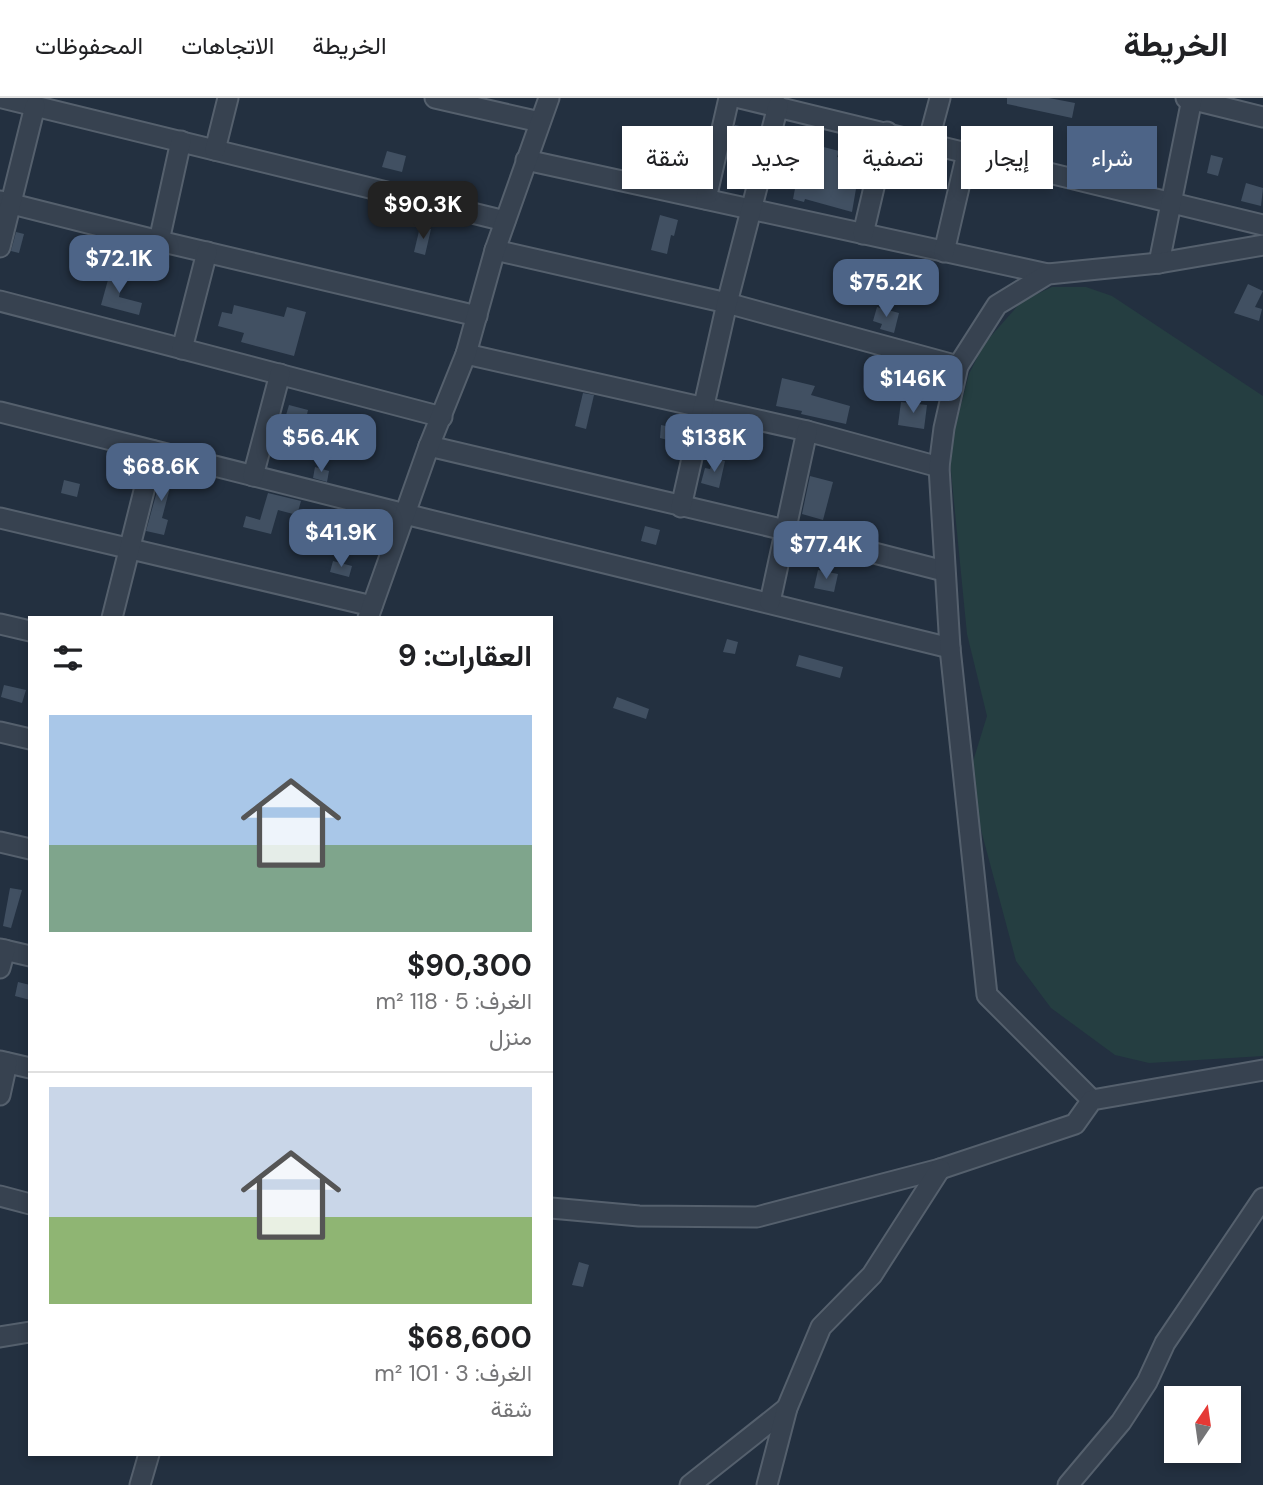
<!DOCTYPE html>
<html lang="ar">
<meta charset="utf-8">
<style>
body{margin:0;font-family:"DM Sans",Vazirmatn,sans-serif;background:#f2f2f2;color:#202124;direction:rtl;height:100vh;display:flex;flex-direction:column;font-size:26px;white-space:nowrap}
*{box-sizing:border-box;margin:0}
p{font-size:23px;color:#757577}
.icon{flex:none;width:38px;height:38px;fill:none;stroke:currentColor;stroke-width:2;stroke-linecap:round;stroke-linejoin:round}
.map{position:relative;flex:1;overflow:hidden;direction:ltr}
.panel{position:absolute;left:28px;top:518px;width:525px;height:840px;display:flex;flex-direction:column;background:#fff;border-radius:0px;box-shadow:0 4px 10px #0003;direction:rtl}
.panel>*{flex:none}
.top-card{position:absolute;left:574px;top:28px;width:583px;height:63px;direction:rtl;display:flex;gap:14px}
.needle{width:46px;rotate:13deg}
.tools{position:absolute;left:1164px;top:1288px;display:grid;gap:14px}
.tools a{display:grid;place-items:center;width:77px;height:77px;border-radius:0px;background:#fff;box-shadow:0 4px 10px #0003;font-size:35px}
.price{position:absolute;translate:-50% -60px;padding:0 16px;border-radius:14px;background:#4d6487;color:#fff;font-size:23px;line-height:46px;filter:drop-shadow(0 2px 4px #0008)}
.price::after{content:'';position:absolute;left:50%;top:42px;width:21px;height:16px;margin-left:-10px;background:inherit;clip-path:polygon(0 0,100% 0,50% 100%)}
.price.active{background:#222;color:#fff}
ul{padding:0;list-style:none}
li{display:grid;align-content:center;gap:14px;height:371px;padding:0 21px}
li+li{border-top:2px solid #e0e0e0}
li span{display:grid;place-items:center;height:217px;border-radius:0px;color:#555}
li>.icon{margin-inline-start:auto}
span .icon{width:126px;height:126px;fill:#fffc;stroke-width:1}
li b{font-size:30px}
h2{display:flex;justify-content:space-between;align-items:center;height:84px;padding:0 21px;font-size:30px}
.tag{padding:0 24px;border-radius:0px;background:#fff;box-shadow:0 4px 10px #0003;font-size:24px;line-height:63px}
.tag.active{background:#4d6487;color:#fff}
header{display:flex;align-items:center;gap:42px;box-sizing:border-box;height:98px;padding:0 35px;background:#fff;border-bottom:2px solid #e0e0e0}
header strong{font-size:33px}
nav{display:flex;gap:38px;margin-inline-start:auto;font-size:24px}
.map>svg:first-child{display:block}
.green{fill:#253e41}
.building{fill:#415062}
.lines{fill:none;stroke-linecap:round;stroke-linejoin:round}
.minor-casing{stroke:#55606d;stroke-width:23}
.minor{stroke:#374250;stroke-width:19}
</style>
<header>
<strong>الخريطة</strong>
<nav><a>الخريطة</a><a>الاتجاهات</a><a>المحفوظات</a></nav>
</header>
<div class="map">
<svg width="1263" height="1387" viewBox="0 0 1263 1387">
<rect width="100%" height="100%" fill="#233040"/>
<!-- green -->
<polygon class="green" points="1052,189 1086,189 1112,198 1263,298 1263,958 1149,965 1115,957 1051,910 1016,863 977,717 971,670 987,618 967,536 949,353 969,276 984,246 1022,203"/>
<!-- building -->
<g class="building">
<polygon points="1007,0 1049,0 1075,5 1072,20 1007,6"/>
<polygon points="735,27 759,32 754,52 731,47"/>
<polygon points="782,41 786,42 781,64 776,63"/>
<polygon points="812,46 839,53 837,59 867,64 862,86 857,85 852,114 805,101 804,104 793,101 800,65 806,66"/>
<polygon points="387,53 406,58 402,74 382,69"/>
<polygon points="1211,57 1223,60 1218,78 1207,75"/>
<polygon points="1246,85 1263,90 1261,108 1241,103"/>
<polygon points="660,117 678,122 674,138 671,137 667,156 651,152"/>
<polygon points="420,129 431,131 425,157 414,154"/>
<polygon points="16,134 24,136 19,155 11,153"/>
<polygon points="111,171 124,173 119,199 142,205 139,217 101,207"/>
<polygon points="1248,186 1263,193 1255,209 1262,211 1259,223 1234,215"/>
<polygon points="234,207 284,219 287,209 306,214 294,258 241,244 244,235 218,228 222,214 232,216"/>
<polygon points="877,209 899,215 894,235 880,231 882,226 873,223"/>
<polygon points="782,280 815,288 811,297 850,308 846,326 801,316 802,313 776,308"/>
<polygon points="583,295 594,297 586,331 575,328"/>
<polygon points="901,304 927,307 924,331 898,327"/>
<polygon points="289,307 308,312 304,329 284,324"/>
<polygon points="661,327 686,332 683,346 660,340"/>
<polygon points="714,360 725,363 719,390 701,385 705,370 710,371"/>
<polygon points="164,368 175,371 162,420 168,422 164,437 146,433"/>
<polygon points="315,369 329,373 327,384 313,380"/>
<polygon points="810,378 833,384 823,422 802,416"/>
<polygon points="64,382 80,386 77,399 61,395"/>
<polygon points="268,395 301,403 297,417 278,412 271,436 243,429 246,418 260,422"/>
<polygon points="645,428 660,432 656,447 641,443"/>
<polygon points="333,463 352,468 349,479 330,474"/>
<polygon points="818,472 838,476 834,494 814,490"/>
<polygon points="727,541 738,544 735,556 723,554"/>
<polygon points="799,557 843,569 840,580 796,568"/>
<polygon points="4,587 26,592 22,605 1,599"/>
<polygon points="617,599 649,611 646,621 613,610"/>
<polygon points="10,790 22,792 11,830 3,828"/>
<polygon points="18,884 30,887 30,902 15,898"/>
<polygon points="579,1164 589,1167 583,1189 572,1187"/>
</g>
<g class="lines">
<!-- minor casing -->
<g class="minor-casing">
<g id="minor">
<polyline points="2,0 505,123"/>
<polyline points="435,0 540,24"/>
<polyline points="740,0 1263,127"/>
<polyline points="1186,0 1263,19"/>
<polyline points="928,45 940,0"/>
<polyline points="215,52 228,0"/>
<polyline points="526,62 1048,176"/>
<polyline points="706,101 729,0"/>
<polyline points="0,103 159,143 477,218"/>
<polyline points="863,136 887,34"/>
<polyline points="159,143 181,43"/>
<polyline points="0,149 35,8"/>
<polyline points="495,152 727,205 958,268"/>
<polyline points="944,154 967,55"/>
<polyline points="1159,165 1192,1"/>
<polyline points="0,203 442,319"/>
<polyline points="182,251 207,154"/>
<polyline points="466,256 807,333 939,369"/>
<polyline points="0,314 405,416 950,550"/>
<polyline points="429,348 785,432 944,473"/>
<polyline points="253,378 280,276"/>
<polyline points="681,409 727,205 778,8"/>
<polyline points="0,420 372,508"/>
<polyline points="770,504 807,333"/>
<polyline points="112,520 154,353"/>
<polyline points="368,520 429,348 466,256 495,152 549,0"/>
<polyline points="0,526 30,533"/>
<polyline points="0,634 30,641"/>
<polyline points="0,744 30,751"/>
<polyline points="0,851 30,858"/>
<polyline points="0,870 5,852"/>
<polyline points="0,963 30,970"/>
<polyline points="0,997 7,965"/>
<polyline points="1092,1002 987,897 950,550 939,369 944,330 958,268 997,207 1048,176 1159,165 1263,147"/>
<polyline points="0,1098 30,1106"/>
<polyline points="551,1110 639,1118 757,1119 940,1071 1075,1026 1092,1002 1263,972"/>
<polyline points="0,1239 30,1234"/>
<polyline points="140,1387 149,1356"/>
<polyline points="690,1387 787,1310"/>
<polyline points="767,1387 787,1310 821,1229 872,1177 940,1071"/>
<polyline points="1068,1387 1121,1324 1147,1284 1165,1245 1263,1100"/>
</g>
</g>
<!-- minor -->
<use href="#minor" class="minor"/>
</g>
</svg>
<div class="tools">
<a><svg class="needle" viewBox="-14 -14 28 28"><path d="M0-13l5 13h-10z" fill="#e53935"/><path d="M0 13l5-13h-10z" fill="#757577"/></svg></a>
</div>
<b class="price active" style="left:423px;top:143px">$90.3K</b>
<b class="price" style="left:119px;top:197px">$72.1K</b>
<b class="price" style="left:886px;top:221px">$75.2K</b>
<b class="price" style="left:913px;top:317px">$146K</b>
<b class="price" style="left:321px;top:376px">$56.4K</b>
<b class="price" style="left:714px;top:376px">$138K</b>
<b class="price" style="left:161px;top:405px">$68.6K</b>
<b class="price" style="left:341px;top:471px">$41.9K</b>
<b class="price" style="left:826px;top:483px">$77.4K</b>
<div class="top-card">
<a class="tag active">شراء</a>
<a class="tag">إيجار</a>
<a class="tag">تصفية</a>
<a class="tag">جديد</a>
<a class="tag">شقة</a>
</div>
<section class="panel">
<h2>العقارات: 9<svg class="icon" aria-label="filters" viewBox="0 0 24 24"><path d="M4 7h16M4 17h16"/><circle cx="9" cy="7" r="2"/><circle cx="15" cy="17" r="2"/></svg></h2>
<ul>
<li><span style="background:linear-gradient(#a9c7e8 60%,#7fa58c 0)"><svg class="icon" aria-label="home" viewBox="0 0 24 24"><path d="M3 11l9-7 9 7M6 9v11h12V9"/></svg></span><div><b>$90,300</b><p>الغرف: 5 · 118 m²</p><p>منزل</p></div></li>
<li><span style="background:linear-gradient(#c9d6e8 60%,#8fb573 0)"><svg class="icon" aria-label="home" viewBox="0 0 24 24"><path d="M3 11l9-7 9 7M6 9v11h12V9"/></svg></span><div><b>$68,600</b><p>الغرف: 3 · 101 m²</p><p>شقة</p></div></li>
</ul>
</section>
</div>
